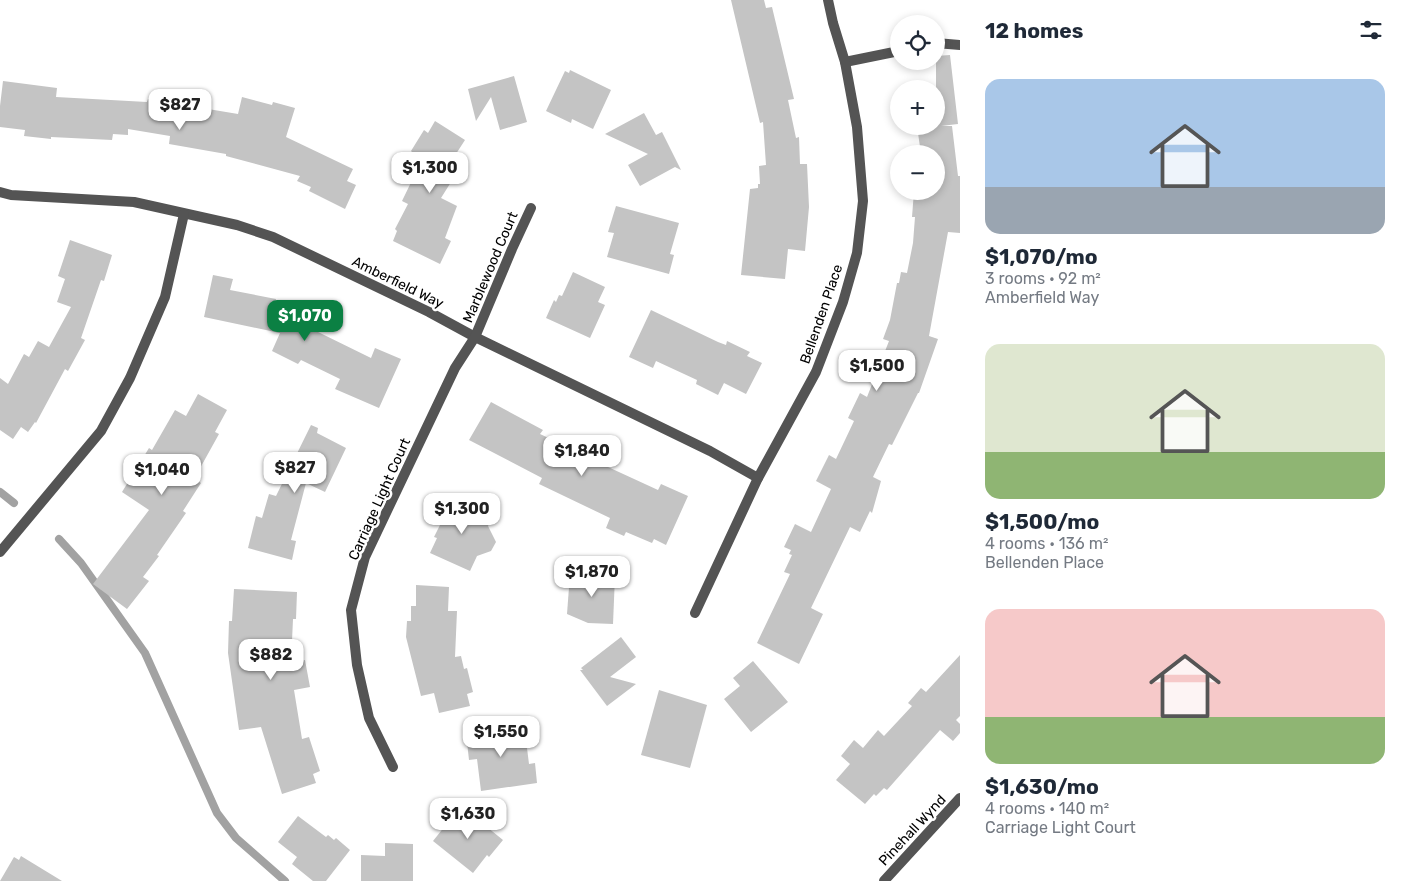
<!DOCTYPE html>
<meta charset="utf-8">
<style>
body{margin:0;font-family:Rubik,sans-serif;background:#f6f6f7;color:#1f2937;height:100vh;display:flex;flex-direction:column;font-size:19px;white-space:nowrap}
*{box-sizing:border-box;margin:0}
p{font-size:16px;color:#747a83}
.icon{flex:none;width:28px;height:28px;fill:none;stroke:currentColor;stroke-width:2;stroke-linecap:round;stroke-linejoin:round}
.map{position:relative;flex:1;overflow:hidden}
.drawer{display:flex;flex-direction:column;background:#fff;width:450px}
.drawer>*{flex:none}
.buttons{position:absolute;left:890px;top:15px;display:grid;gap:10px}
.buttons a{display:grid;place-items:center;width:55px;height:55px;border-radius:50%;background:#fff;box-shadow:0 2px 8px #0003;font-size:25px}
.price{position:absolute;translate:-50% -42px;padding:0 11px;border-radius:10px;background:#fff;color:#222;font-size:16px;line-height:32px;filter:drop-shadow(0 1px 2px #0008)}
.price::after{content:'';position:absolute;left:50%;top:30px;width:15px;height:11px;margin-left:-8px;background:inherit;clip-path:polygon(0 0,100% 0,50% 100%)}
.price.selected{background:#0b8043;color:#fff}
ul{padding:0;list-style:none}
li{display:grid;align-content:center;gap:10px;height:265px;padding:0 25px}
li span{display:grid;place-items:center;height:155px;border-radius:15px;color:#555}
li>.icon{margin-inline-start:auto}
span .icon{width:90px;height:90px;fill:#fffc;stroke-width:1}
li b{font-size:21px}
h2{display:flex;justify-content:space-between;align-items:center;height:60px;padding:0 25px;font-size:21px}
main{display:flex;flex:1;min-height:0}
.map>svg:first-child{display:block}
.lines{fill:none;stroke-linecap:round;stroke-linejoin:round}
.stream{stroke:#a2a2a2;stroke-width:8}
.building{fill:#c4c4c4}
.minor{stroke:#545454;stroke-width:10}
.labels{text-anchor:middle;stroke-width:5;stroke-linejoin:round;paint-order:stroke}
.street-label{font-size:14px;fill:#000;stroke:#fff}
</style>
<main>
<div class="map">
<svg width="960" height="881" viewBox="0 0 960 881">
<rect width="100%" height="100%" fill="#fff"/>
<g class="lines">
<!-- stream -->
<g class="stream">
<polyline points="0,492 14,503"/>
<polyline points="59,539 81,563 145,653 217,813 236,838 285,881"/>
</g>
</g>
<!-- building -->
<g class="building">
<polygon points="731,0 764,0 766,8 772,7 794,99 788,100 796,138 799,137 800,164 807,164 809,207 805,251 788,249 785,279 741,275 750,189 758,188 758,184 760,184 759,166 766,165 763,122 760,123"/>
<polygon points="950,55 958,124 941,126 952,126 958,176 960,176 960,233 948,232 929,336 938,339 919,393 918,393 892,445 889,444 873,477 881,481 872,513 870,511 860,532 850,527 811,608 823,614 799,664 757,643 790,574 784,572 792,555 789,554 791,550 784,547 795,524 811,532 831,489 816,481 829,455 836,459 854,421 848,418 860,393 867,397 889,341 883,339 890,320 897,283 899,283 901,272 907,273 913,243 915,217 912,217 914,191 936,191 936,154 921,154 917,126 936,126 936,56"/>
<polygon points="570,70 611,90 593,129 572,119 571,123 546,111 565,71 569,73"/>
<polygon points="514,76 527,122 500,130 491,97 476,121 468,89"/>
<polygon points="3,81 57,88 56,97 147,102 148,99 238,114 242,97 272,105 273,102 295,108 286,137 353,169 347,181 356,185 345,209 309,191 311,187 297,181 300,176 226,156 226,154 169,144 170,136 128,129 128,135 113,134 112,140 51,137 51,139 24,136 25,130 0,127 0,106"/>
<polygon points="644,113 656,135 662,132 681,170 675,167 640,186 628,165 648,154 605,134"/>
<polygon points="435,121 465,140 454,157 463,163 441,198 457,206 445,238 451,241 440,264 393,241 397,231 395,229 408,204 402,201 419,166 410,161 414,154 411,151 424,130 428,133"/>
<polygon points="616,206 679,223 670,254 674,255 669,274 607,257 614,233 608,232"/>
<polygon points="70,240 112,255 104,281 101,280 81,338 85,340 68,371 65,369 36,423 35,422 28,432 21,427 13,439 0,430 0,378 8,384 24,354 29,357 38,341 49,347 71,307 57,302 65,279 58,276"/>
<polygon points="573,272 605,287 598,302 605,305 590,338 546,318 554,300 556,302 559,295 562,296"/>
<polygon points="213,275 233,279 230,290 276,299 275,304 318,326 316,331 371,358 375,348 401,359 379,408 335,389 340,379 301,360 298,364 272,351 280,333 204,317"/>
<polygon points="651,310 718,342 726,345 727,341 750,352 747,356 762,363 746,394 724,383 718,395 696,384 697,380 656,361 653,368 629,357"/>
<polygon points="198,394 227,410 215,432 219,434 194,479 201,483 183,511 186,513 157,555 159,556 143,577 149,581 127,609 93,584 149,510 122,492 149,448 152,450 175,410 186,416"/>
<polygon points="491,402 543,430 540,434 589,457 593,450 612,459 608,467 658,490 661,484 688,496 666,545 654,539 652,543 626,532 624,536 606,528 610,518 539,484 542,478 469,440"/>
<polygon points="311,425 318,428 317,433 346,448 325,492 306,483 291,540 296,541 292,560 248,548 256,516 262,518 269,494 276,496"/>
<polygon points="443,498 491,519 488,526 496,542 491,551 477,556 470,571 430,553 437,538 434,537 442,521 434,518"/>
<polygon points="570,574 615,576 613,624 588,623 567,614"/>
<polygon points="416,585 449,587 448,611 457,611 455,657 461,656 464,669 467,668 473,692 467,694 470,706 439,713 434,693 421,696 406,637 407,621 411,621 411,606 416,606"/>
<polygon points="234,589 297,592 296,619 293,619 291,663 305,660 310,687 294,690 302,739 309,737 320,771 313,774 316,783 282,794 261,727 239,730 228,653 229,621 232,621"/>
<polygon points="621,637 636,657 610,677 636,684 607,706 580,670 583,670 581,668"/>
<polygon points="960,655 960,716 956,720 960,724 960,733 953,741 940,730 887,790 884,788 876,796 874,794 865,804 836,780 850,764 841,756 854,740 863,748 878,730 884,736 912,706 908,703 921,688 926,692"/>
<polygon points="753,661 788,702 751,732 724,699 740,686 733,678"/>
<polygon points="659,690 707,705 690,768 641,755"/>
<polygon points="521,727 523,740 526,740 529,764 535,763 537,783 481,791 477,759 469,760 466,733"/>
<polygon points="461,806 503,840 489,857 487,855 473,873 433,841"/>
<polygon points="298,816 326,837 328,835 334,840 336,838 350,850 326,881 313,881 292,864 297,857 278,842"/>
<polygon points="385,843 413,844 413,881 361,881 361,855 385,856"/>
<polygon points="21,856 62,881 0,881 14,857 19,860"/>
</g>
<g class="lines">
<!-- minor -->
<g class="minor">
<polyline points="936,43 960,45"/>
<polyline points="845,62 899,51"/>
<polyline points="0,192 11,195 134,202 237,225 273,237 429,312 475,337 710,451 758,478"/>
<polyline points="0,552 101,431 130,378 165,297 184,214"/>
<polyline points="695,613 758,478 816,372 843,302 857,253 863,201 857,127 845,62 833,23 828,0"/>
<polyline points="393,767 369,718 357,665 351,610 365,557 455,368 475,337 512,249 531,208"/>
<polyline points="884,881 960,798"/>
</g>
</g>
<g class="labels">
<!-- street labels -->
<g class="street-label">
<text transform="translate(490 267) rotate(-67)" y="5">Marblewood Court</text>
<text transform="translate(398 282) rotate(26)" y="5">Amberfield Way</text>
<text transform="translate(821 314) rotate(-71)" y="5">Bellenden Place</text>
<text transform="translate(379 499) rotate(-66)" y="5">Carriage Light Court</text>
<text transform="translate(912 830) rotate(-47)" y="5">Pinehall Wynd</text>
</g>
</g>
</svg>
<div class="buttons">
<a><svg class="icon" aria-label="locate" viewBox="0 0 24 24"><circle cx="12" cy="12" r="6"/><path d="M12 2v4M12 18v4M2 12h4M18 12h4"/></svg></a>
<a>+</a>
<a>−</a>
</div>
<b class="price" style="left:180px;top:131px">$827</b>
<b class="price" style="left:430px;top:194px">$1,300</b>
<b class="price selected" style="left:305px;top:342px">$1,070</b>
<b class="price" style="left:877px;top:392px">$1,500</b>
<b class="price" style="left:582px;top:477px">$1,840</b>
<b class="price" style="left:295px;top:494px">$827</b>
<b class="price" style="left:162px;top:496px">$1,040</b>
<b class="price" style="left:462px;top:535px">$1,300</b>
<b class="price" style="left:592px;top:598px">$1,870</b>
<b class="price" style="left:271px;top:681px">$882</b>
<b class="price" style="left:501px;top:758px">$1,550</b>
<b class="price" style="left:468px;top:840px">$1,630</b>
</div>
<section class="drawer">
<h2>12 homes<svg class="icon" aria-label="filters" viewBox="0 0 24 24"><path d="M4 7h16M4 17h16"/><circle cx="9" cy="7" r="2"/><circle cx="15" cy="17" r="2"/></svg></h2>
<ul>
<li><span style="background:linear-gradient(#a9c7e8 70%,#9aa5b1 0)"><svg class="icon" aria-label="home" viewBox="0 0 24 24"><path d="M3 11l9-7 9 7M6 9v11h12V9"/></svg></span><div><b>$1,070/mo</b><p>3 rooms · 92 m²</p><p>Amberfield Way</p></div></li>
<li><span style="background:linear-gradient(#dfe7d0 70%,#8fb573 0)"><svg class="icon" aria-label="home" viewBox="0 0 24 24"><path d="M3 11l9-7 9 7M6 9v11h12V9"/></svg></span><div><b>$1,500/mo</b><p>4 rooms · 136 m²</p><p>Bellenden Place</p></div></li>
<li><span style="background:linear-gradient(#f6c9c9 70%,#8fb573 0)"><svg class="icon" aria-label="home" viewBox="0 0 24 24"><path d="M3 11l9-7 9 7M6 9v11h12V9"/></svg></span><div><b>$1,630/mo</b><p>4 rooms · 140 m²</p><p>Carriage Light Court</p></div></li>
</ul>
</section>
</main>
